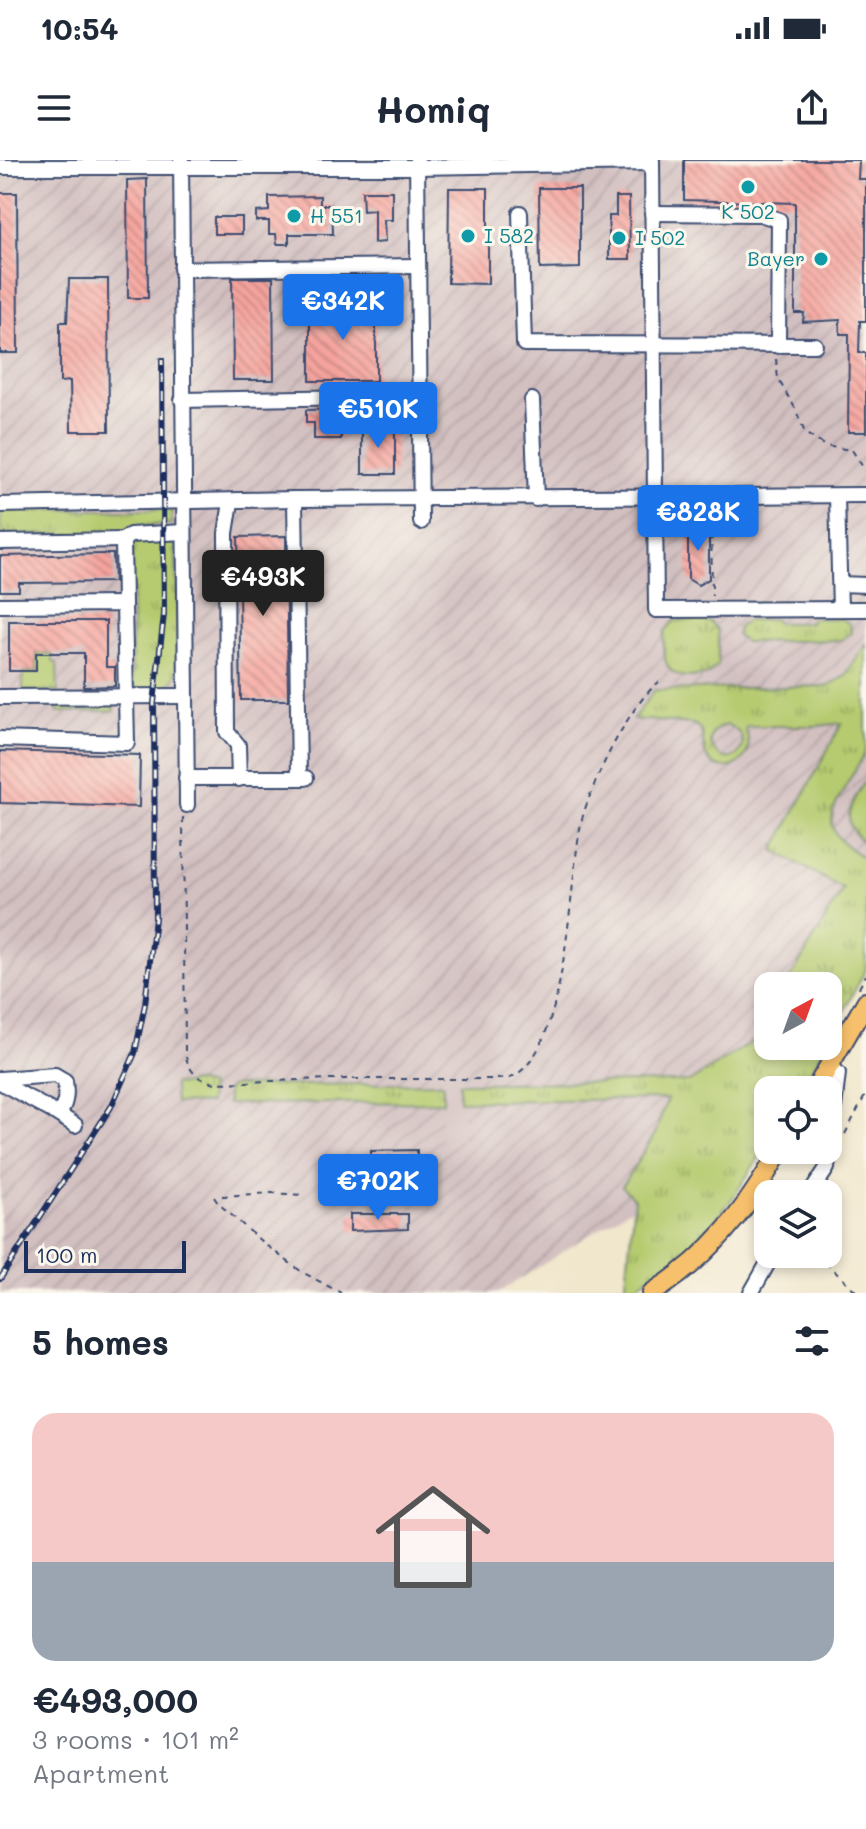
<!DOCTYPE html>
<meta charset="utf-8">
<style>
body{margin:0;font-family:Mali,sans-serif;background:#f2f2f3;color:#1f2937;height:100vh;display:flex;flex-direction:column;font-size:30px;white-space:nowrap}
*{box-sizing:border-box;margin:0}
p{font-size:26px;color:#747a83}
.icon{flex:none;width:44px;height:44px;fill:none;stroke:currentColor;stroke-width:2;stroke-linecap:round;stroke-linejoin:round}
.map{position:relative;height:1133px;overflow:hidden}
.panel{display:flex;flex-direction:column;background:#fff;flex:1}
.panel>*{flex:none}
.needle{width:52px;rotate:41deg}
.buttons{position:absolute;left:754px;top:812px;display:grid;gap:16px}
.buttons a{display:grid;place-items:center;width:88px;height:88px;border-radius:16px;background:#fff;box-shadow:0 4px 12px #0003;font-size:40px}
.scale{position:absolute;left:24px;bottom:20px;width:162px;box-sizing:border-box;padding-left:8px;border:4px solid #1b2f5e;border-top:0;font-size:22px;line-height:28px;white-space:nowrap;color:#1b2f5e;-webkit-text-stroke:6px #fbf7ec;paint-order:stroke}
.price{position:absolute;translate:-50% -68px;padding:0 18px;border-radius:8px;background:#1a73e8;color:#fff;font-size:26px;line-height:52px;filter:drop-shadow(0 2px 4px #0008)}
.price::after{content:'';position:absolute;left:50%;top:48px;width:24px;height:18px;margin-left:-12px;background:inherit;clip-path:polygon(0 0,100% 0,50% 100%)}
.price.on{background:#222;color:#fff}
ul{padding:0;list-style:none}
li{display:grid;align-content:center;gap:16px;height:424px;padding:0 32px}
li+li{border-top:2px solid #e0e1e3}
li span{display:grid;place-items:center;height:248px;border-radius:24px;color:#555}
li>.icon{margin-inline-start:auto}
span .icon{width:144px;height:144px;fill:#fffc;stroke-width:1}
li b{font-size:34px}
h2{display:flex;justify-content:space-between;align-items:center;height:96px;padding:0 32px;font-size:34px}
.status{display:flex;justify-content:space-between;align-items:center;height:56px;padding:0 40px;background:#fff;direction:ltr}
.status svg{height:22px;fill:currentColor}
header{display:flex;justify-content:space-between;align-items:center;height:104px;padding:0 32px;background:#fff;font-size:36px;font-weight:700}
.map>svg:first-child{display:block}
.industrial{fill:url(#industrial-furrows)}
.railway{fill:#d2bfc0}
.grass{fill:url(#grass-tufts);stroke:#687d66;stroke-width:2;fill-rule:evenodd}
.building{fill:url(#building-back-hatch)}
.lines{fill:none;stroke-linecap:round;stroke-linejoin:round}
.minor-casing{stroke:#3b4b6f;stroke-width:18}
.major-casing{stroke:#3b4b6f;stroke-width:22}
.path{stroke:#3b4b6f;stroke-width:2;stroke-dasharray:6 6;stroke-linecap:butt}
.minor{stroke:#fff;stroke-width:14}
.major{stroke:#f7c06c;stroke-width:18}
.rail-casing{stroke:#1b2f5e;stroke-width:6}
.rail{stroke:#fbf7ec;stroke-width:3;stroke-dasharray:9;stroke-linecap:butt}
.culture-dot{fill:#0f9aa8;stroke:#fbf7ec;stroke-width:3}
.labels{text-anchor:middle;stroke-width:6;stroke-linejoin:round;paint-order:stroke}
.culture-label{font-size:20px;fill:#0d838f;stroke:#fbf7ec;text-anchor:start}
</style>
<div class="status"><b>10:54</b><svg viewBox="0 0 49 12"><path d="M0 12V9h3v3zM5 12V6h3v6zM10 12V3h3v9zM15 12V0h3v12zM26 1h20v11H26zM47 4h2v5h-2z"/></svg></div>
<header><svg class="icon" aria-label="menu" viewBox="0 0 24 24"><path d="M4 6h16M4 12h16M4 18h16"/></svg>Homiq<svg class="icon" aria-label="share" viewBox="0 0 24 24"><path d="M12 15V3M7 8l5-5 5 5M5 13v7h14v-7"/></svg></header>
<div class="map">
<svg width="866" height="1133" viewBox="0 0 866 1133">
<defs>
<pattern id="industrial-furrows" width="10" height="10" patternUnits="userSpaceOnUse" patternTransform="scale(2)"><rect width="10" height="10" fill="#d2bfc0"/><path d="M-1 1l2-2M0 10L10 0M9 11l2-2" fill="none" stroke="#b4a4a7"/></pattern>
<pattern id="grass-tufts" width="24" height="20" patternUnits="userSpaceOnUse" patternTransform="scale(2)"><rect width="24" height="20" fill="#b6cb6f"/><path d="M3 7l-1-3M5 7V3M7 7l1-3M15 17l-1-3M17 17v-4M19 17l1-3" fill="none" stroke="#93a55e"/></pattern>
<pattern id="building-back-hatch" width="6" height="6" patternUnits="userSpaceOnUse" patternTransform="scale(2)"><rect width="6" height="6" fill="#f5a39c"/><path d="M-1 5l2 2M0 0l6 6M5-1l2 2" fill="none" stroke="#c68582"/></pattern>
</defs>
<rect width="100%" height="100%" fill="#fbf7ec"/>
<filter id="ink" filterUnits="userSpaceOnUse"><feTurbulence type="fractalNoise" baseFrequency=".0125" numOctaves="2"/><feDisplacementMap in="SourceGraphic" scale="16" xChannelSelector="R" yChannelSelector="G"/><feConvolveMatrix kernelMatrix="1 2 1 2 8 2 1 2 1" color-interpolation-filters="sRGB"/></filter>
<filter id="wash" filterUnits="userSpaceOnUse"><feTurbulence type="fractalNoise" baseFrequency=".006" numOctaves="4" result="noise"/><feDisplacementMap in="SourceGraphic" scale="32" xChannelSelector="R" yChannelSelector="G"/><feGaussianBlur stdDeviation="1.8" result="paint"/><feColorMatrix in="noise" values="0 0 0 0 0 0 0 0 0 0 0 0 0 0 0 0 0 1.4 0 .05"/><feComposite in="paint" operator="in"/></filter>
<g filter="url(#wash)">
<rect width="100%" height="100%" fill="#f1e7cd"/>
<!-- industrial -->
<polygon class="industrial" points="0,0 866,0 866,729 810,826 768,826 768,886 699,1005 498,1133 0,1133"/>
<!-- railway -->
<polygon class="railway" points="441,909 463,909 462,979 441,980"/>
<!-- grass -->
<g class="grass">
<polygon points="44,350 172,350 171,364 140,366 116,374 0,375 1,351"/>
<path d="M136,380H168L174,383L176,388L178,507C175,529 149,541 132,524V387Z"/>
<polygon points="811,458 842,459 850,464 851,473 841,480 745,482 737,476 738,468 746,461 775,459 776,463 810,463"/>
<path d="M686,460L710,462L718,471V505L709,514C670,524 660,508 665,471L674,461Z"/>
<path d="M866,484C866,514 866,559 866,588C865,596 859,603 855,610C830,654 815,669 866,699V809L828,882V826H786L843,729L774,690L842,563L817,566H747L745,570C759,595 729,620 710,601C698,588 709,571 693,564L633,559L655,530L829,526L845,516ZM727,565C738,569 748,579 740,591C725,615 690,573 727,565Z"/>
<polygon points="37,494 53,495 53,502 57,503 58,532 23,531 23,512 37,512"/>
<polygon points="114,545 114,551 57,552 58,546"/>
<path d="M866,619V684C837,663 851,644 866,619Z"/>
<path d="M768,858V886H826L799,930H768C768,945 772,966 768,980C765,991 755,1003 749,1013C713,1072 682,1097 625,1133L634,1039L622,1026L655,974L667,939L459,941V923L689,922L755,880Z"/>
<polygon points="193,922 210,926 209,944 175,943 174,924 181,925"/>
<polygon points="443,923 443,942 227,944 227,929 232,926"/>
</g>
<g id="blocks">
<!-- building -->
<g class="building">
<polygon points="684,0 859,0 858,19 866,19 866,161 860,161 859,193 866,193 866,272 848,272 849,174 840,174 840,160 803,162 804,153 795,153 795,43 684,40"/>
<polygon points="147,19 148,138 128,138 127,20"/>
<polygon points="449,28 488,28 488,124 448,123"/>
<polygon points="539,28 580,28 580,108 540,109"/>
<polygon points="362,31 392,31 392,60 384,60 385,82 374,83 374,50 363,51"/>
<polygon points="0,33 17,33 18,193 0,193"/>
<polygon points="320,36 320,45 332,45 333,74 289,74 289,84 277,84 276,74 269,74 269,61 256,61 256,52 269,51 269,37"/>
<polygon points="616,37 629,37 630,99 609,99 609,56 616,56"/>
<rect x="214" y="57" width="28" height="17"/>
<polygon points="232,118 273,118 274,220 233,220"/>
<polygon points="69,119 108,119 109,271 71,271 70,221 60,222 60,162 67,162"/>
<rect x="310" y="142" width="66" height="79"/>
<polygon points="341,249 341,279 314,279 314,263 306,263 306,250"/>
<rect x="362" y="265" width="33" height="49"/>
<polygon points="695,362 702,362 709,368 709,419 698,425 688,419 688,368"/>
<polygon points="286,376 288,540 241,540 238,377"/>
<polygon points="104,394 113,394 114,422 19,423 19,431 0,431 0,396"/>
<polygon points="9,461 106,461 106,507 115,507 115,526 84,527 84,493 36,493 36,511 9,511"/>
<polygon points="0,591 140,595 139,647 0,643"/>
<polygon points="417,990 417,1007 371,1007 371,991"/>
<polygon points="350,1054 408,1054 408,1069 350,1071"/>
</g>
</g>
</g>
<g filter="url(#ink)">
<use href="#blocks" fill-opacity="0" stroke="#3b4b6f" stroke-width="2"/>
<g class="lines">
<!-- minor casing -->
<g class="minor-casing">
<g id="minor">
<polyline points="181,0 187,645"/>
<polyline points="417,0 421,362"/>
<polyline points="652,0 656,450 866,449"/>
<polyline points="0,7 417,7 652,3"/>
<polyline points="520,53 524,184 815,185"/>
<polyline points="652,53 760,54 779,60 778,186"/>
<polyline points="181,109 418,106"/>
<polyline points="182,240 418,236"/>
<polyline points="532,240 536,339"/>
<polyline points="837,336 840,449"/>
<polyline points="295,339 299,618"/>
<polyline points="231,342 226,373 227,572 238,585 239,619"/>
<polyline points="0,345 295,339 866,335"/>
<polyline points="0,382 123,380"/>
<polyline points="840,424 866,425"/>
<polyline points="124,444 123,380 130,375 184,372"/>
<polyline points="0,445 124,444 127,583 0,579"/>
<polyline points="0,537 185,536"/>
<polyline points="186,618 306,618"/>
<path d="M0,919L55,915L65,921C67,934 66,943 59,955L0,922"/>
<polyline points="59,955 75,965"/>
<polyline points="810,1034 827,1008 838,913"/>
<polyline points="751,1133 773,1094"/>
</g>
</g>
<!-- major casing -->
<g class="major-casing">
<g id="major">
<polyline points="815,930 866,842"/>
<path d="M652,1133C710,1097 747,1049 780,990"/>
</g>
</g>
<!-- path -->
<g class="path">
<polyline points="776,199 778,219 795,248 805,273 825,286 852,290 866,312"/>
<polyline points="711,350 712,436"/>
<path d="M183,657L185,892C188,911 197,921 217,923L328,919H507C570,899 568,717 582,659C592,622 629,545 659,522"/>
<polyline points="859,828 866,815"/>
<polyline points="845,974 866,934"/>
<polyline points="222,1036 271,1033 302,1035"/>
<polyline points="214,1037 218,1043 263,1083 302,1112 341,1133"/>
<polyline points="816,1094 858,1133"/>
</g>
<!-- minor -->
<use href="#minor" class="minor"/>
<!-- major -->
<use href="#major" class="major"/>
<!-- rail casing -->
<g class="rail-casing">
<polyline id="rail" points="0,1119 111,947 135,893 145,844 155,758 154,543 164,454 162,200"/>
</g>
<!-- rail -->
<use href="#rail" class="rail"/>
</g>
</g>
<!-- markers -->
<g class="culture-dot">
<circle cx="748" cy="27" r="8"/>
<circle cx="294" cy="56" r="8"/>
<circle cx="468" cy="76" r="8"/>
<circle cx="619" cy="78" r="8"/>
<circle cx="821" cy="99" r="8"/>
</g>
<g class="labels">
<!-- culture labels -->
<g class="culture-label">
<text x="748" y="59" text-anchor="middle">K 502</text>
<text x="310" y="63">H 551</text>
<text x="484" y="83">I 582</text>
<text x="635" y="85">I 502</text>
<text x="805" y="106" text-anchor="end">Bayer</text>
</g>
</g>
</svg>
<div class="buttons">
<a><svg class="needle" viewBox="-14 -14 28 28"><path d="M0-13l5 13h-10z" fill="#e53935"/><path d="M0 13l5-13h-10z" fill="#747a83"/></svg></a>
<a><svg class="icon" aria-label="locate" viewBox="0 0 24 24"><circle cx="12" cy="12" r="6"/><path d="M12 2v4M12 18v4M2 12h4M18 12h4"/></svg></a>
<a><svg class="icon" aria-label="layers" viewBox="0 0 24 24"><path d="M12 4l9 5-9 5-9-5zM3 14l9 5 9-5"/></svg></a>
</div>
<div class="scale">100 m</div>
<b class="price" style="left:343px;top:182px">€342K</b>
<b class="price" style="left:378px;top:290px">€510K</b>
<b class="price" style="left:698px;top:393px">€828K</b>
<b class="price on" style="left:263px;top:458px">€493K</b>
<b class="price" style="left:378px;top:1062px">€702K</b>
</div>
<section class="panel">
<h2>5 homes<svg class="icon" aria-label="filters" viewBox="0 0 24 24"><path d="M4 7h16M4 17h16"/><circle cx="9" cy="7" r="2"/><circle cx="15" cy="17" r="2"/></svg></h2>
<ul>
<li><span style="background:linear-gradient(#f6c9c9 60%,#9aa5b1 0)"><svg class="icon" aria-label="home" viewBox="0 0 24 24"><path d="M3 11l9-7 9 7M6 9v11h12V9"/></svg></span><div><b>€493,000</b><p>3 rooms · 101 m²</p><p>Apartment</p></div></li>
</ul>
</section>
